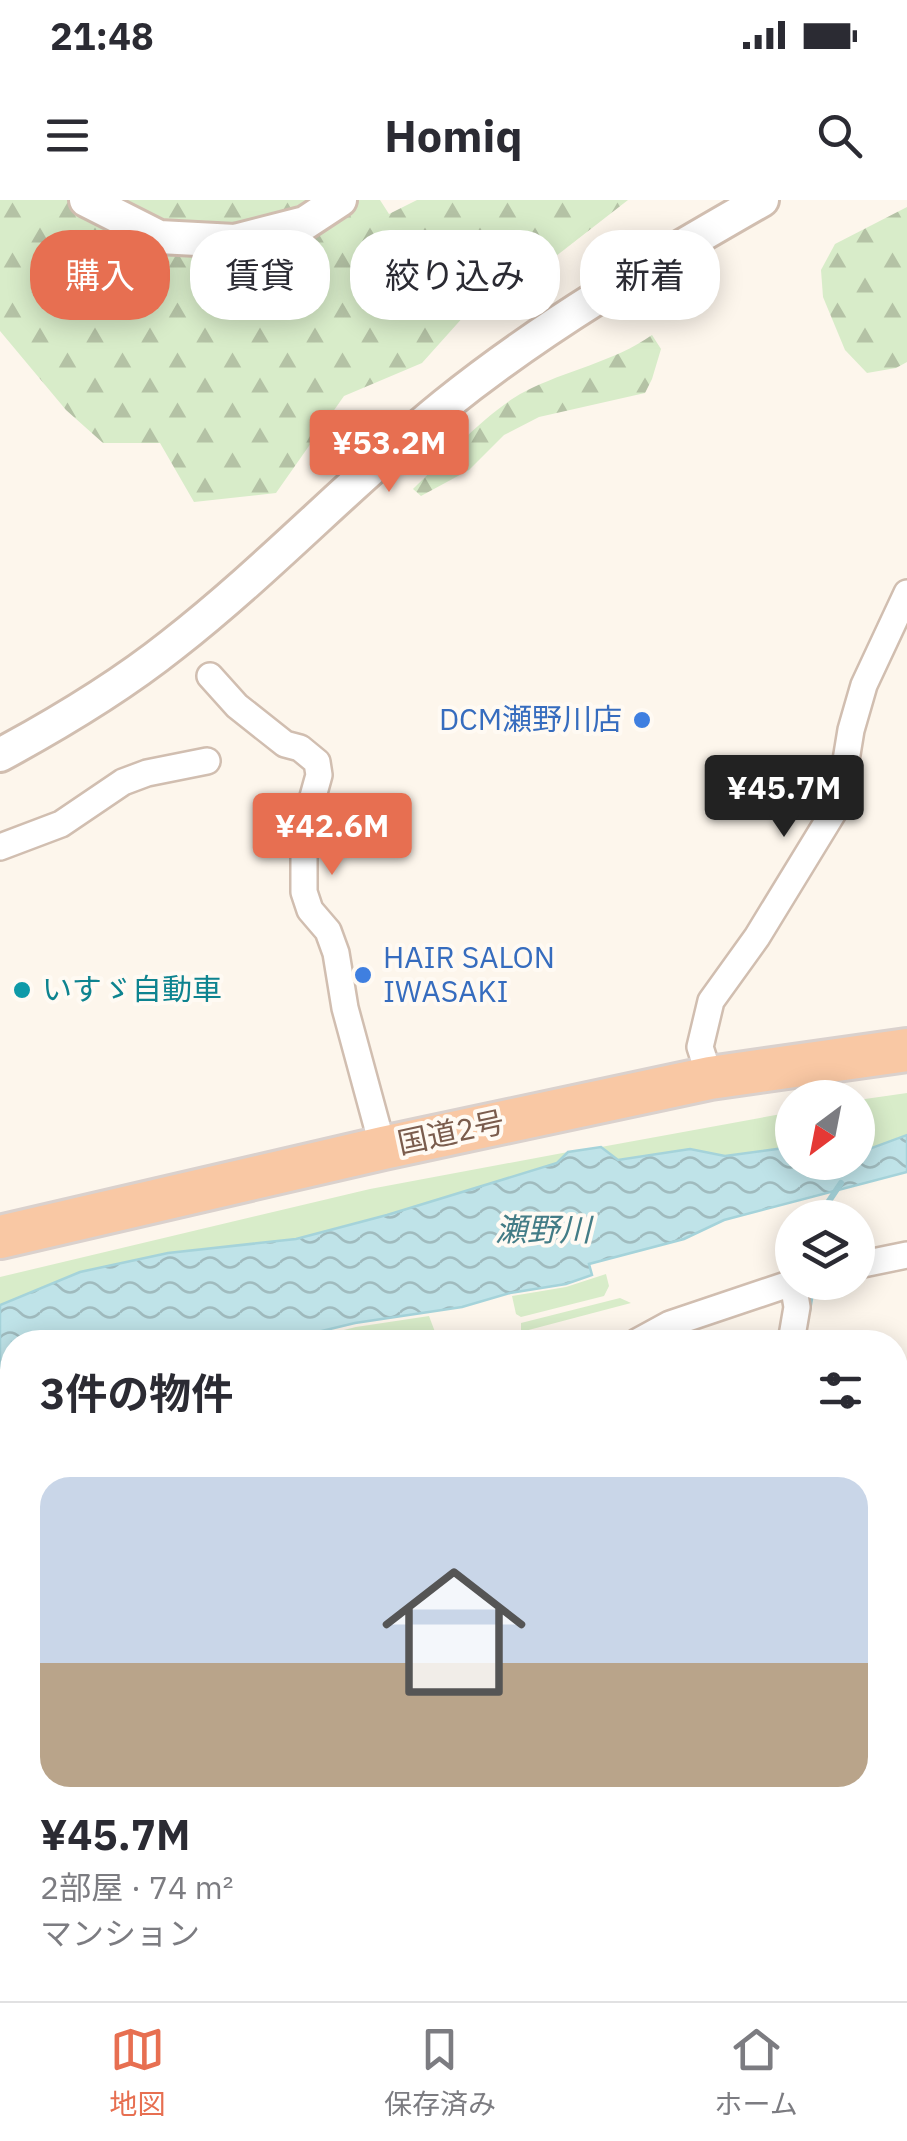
<!DOCTYPE html>
<html lang="ja">
<meta charset="utf-8">
<style>
body{margin:0;font-family:"IBM Plex Sans","Noto Sans JP",sans-serif;background:#f2f2f3;color:#2b2b33;height:100vh;display:flex;flex-direction:column;font-size:38px;white-space:nowrap}
*{box-sizing:border-box;margin:0}
p{font-size:32px;color:#7c7c81}
.icon{flex:none;width:55px;height:55px;fill:none;stroke:currentColor;stroke-width:2;stroke-linecap:round;stroke-linejoin:round}
.map{position:relative;flex:1;overflow:hidden}
.sheet{position:absolute;left:0px;top:1130px;width:908px;height:672px;display:flex;flex-direction:column;background:#fff;border-radius:40px 40px 0 0;box-shadow:0 5px 25px #0003}
.sheet>*{flex:none}
.top-card{position:absolute;left:30px;top:30px;width:848px;height:90px;display:flex;gap:20px}
.needle{width:65px;rotate:212deg}
.tools{position:absolute;left:775px;top:880px;display:grid;gap:20px}
.tools a{display:grid;place-items:center;width:100px;height:100px;border-radius:50%;background:#fff;box-shadow:0 5px 25px #0003;font-size:50px}
.price{position:absolute;translate:-50% -85px;padding:0 22px;border-radius:10px;background:#e76f51;color:#fff;font-size:32px;line-height:65px;filter:drop-shadow(0 2px 5px #0008)}
.price::after{content:'';position:absolute;left:50%;top:60px;width:30px;height:22px;margin-left:-15px;background:inherit;clip-path:polygon(0 0,100% 0,50% 100%)}
.price.on{background:#222;color:#fff}
ul{padding:0;list-style:none}
li{display:grid;align-content:center;gap:20px;height:530px;padding:0 40px}
li span{display:grid;place-items:center;height:310px;border-radius:30px;color:#555}
li>.icon{margin-inline-start:auto}
span .icon{width:180px;height:180px;fill:#fffc;stroke-width:1}
li b{font-size:42px}
h2{display:flex;justify-content:space-between;align-items:center;height:120px;padding:0 40px;font-size:42px}
.tag{padding:0 35px;border-radius:40px;background:#fff;box-shadow:0 5px 25px #0003;font-size:35px;line-height:90px}
.tag.on{background:#e76f51;color:#fff}
.status{display:flex;justify-content:space-between;align-items:center;height:70px;padding:0 50px;background:#fff;direction:ltr}
.status svg{height:28px;fill:currentColor}
header{display:flex;justify-content:space-between;align-items:center;height:130px;padding:0 40px;background:#fff;font-size:45px;font-weight:700}
.tabs{display:flex;justify-content:space-around;align-items:center;height:140px;border-top:2px solid #e1e1e2;background:#fff;font-size:28px;color:#7c7c81}
.tabs a{display:grid;justify-items:center;gap:5px}
.tabs .on{color:#e76f51}
.map>svg:first-child{display:block}
.grass{fill:#d8ecc9}
.forest{fill:url(#forest-firs)}
.water{fill:url(#water-waves);stroke:#a5d3da;stroke-width:2.5}
.lines{fill:none;stroke-linecap:round;stroke-linejoin:round}
.stream{stroke:#a5d3da;stroke-width:6}
.minor-casing{stroke:#d1beb0;stroke-width:30}
.tertiary-casing{stroke:#d1beb0;stroke-width:38}
.secondary-casing{stroke:#d6c0b0;stroke-width:42}
.trunk-casing{stroke:#dad1cd;stroke-width:48}
.minor{stroke:#fff;stroke-width:25}
.tertiary{stroke:#fff;stroke-width:32}
.secondary{stroke:#fff;stroke-width:38}
.trunk{stroke:#f9c8a4;stroke-width:42}
.rail{stroke:#b9a8c9;stroke-width:6;stroke-dasharray:15 10;stroke-linecap:butt}
.shop-dot{fill:#3f7fe0;stroke:#fffaf3;stroke-width:4}
.culture-dot{fill:#0f9aa8;stroke:#fffaf3;stroke-width:4}
.labels{text-anchor:middle;stroke-width:8;stroke-linejoin:round;paint-order:stroke}
.shop-label{font-size:30px;fill:#366cbe;stroke:#fffaf3;text-anchor:end}
.culture-label{font-size:30px;fill:#0d838f;stroke:#fffaf3;text-anchor:start}
.street-label{font-size:30px;fill:#7a5c4d;stroke:#fffaf3}
.water-label{font-size:32px;font-style:italic;fill:#437c86;stroke:#fffaf3}
</style>
<div class="status"><b>21:48</b><svg viewBox="0 0 49 12"><path d="M0 12V9h3v3zM5 12V6h3v6zM10 12V3h3v9zM15 12V0h3v12zM26 1h20v11H26zM47 4h2v5h-2z"/></svg></div>
<header><svg class="icon" aria-label="menu" viewBox="0 0 24 24"><path d="M4 6h16M4 12h16M4 18h16"/></svg>Homiq<svg class="icon" aria-label="search" viewBox="0 0 24 24"><circle cx="10" cy="10" r="6"/><path d="M15 15l6 6"/></svg></header>
<div class="map">
<svg width="907" height="1801" viewBox="0 0 907 1801">
<defs>
<pattern id="forest-firs" width="22" height="20" patternUnits="userSpaceOnUse" patternTransform="scale(2.5)"><rect width="22" height="20" fill="#d8ecc9"/><path d="M5 1l3.5 6h-7zM16 11l3.5 6h-7z" fill="#b4c2a5"/></pattern>
<pattern id="water-waves" width="16" height="10" patternUnits="userSpaceOnUse" patternTransform="scale(2.5)"><rect width="16" height="10" fill="#bfe3e8"/><path d="M0 5q4-4 8 0t8 0" fill="none" stroke="#a0bbbe"/></pattern>
</defs>
<rect width="100%" height="100%" fill="#fdf6ec"/>
<!-- grass -->
<g class="grass">
<polygon points="907,893 907,935 858,953 858,900"/>
<polygon points="792,912 792,947 725,956 690,949 618,960 601,947"/>
<polygon points="568,952 558,963 387,1015 296,1039 168,1053 80,1072 0,1105 0,1077 370,989"/>
<polygon points="606,1074 609,1086 604,1096 521,1117 516,1114 512,1096 566,1087"/>
<polygon points="620,1098 631,1103 521,1132 521,1123"/>
<polygon points="429,1116 435,1132 432,1139 419,1142 295,1142 356,1127"/>
</g>
<!-- forest -->
<g class="forest">
<polygon points="0,0 380,0 389,14 417,0 628,0 533,74 465,115 422,163 344,196 276,293 194,302 160,243 103,243 66,210 0,131"/>
<polygon points="907,7 907,162 896,168 867,173 845,150 823,97 821,70 835,44"/>
<path d="M652,135L661,149L652,179L645,193L539,217L504,235L469,270L421,296L413,289C442,261 489,210 524,192C566,170 614,162 652,135Z"/>
</g>
<!-- water -->
<polygon class="water" points="907,935 907,972 724,1020 684,1039 589,1064 592,1075 566,1084 510,1093 462,1107 355,1123 276,1142 12,1142 12,1167 0,1168 0,1105 80,1072 168,1053 296,1039 387,1015 557,963 568,952 601,947 618,960 690,949 725,956 792,947 792,962 858,962 858,953"/>
<g class="lines">
<!-- stream -->
<g class="stream">
<polyline points="824,1018 827,1004 841,983"/>
<polyline points="808,1112 813,1082"/>
<polyline points="615,1801 629,1790"/>
</g>
<!-- minor casing -->
<g class="minor-casing">
<g id="minor">
<polyline points="210,476 237,506 285,544 300,548 317,562 319,575 304,629 304,692 310,710 328,731 336,753 345,808 383,948"/>
<polyline points="0,647 61,624 123,582 147,573 207,561"/>
<polyline points="710,878 700,847 711,801 757,737 839,603 851,530 864,485 907,393"/>
<polyline points="858,1065 907,1055"/>
<polyline points="637,1142 670,1124 795,1082"/>
<polyline points="791,1142 797,1107 793,1083"/>
<polyline points="0,1280 12,1277"/>
<polyline points="0,1373 12,1371"/>
<polyline points="0,1524 12,1522"/>
<polyline points="0,1644 12,1641"/>
<polyline points="0,1771 12,1767"/>
<polyline points="366,1790 372,1801"/>
<polyline points="200,1798 214,1790"/>
<polyline points="409,1801 420,1790"/>
</g>
</g>
<!-- tertiary casing -->
<g class="tertiary-casing">
<g id="tertiary">
<polyline points="86,0 159,37 235,41 305,23 340,0"/>
<path d="M0,555C61,522 118,488 172,445C267,371 351,281 445,205C544,125 652,63 762,0"/>
</g>
</g>
<!-- secondary casing -->
<g class="secondary-casing">
<polyline id="secondary" points="902,1801 907,1796"/>
</g>
<!-- trunk casing -->
<g class="trunk-casing">
<polyline id="trunk" points="0,1037 383,948 710,878 907,850"/>
</g>
<!-- minor -->
<use href="#minor" class="minor"/>
<!-- tertiary -->
<use href="#tertiary" class="tertiary"/>
<!-- secondary -->
<use href="#secondary" class="secondary"/>
<!-- trunk -->
<use href="#trunk" class="trunk"/>
<!-- rail -->
<g class="rail">
<polyline points="895,1398 907,1387"/>
<polyline points="466,1801 478,1790"/>
</g>
</g>
<!-- markers -->
<g class="shop-dot">
<circle cx="642" cy="520" r="10"/>
<circle cx="363" cy="775" r="10"/>
</g>
<circle class="culture-dot" cx="22" cy="790" r="10"/>
<g class="labels">
<!-- shop labels -->
<g class="shop-label">
<text x="622" y="530">DCM瀬野川店</text>
<text x="383" y="768" text-anchor="start">HAIR SALON<tspan x="383" dy="34">IWASAKI</tspan></text>
</g>
<!-- culture labels -->
<g class="culture-label">
<text x="42" y="800">いすゞ自動車</text>
</g>
<!-- street labels -->
<g class="street-label">
<text transform="translate(451 933) rotate(-12)" y="10">国道2号</text>
</g>
<!-- water labels -->
<g class="water-label">
<text x="543" y="1041">瀬野川</text>
</g>
</g>
</svg>
<div class="tools">
<a><svg class="needle" viewBox="-14 -14 28 28"><path d="M0-13l5 13h-10z" fill="#e53935"/><path d="M0 13l5-13h-10z" fill="#7c7c81"/></svg></a>
<a><svg class="icon" aria-label="layers" viewBox="0 0 24 24"><path d="M12 4l9 5-9 5-9-5zM3 14l9 5 9-5"/></svg></a>
</div>
<b class="price" style="left:389px;top:295px">¥53.2M</b>
<b class="price on" style="left:784px;top:640px">¥45.7M</b>
<b class="price" style="left:332px;top:678px">¥42.6M</b>
<div class="top-card">
<a class="tag on">購入</a>
<a class="tag">賃貸</a>
<a class="tag">絞り込み</a>
<a class="tag">新着</a>
</div>
<section class="sheet">
<h2>3件の物件<svg class="icon" aria-label="filters" viewBox="0 0 24 24"><path d="M4 7h16M4 17h16"/><circle cx="9" cy="7" r="2"/><circle cx="15" cy="17" r="2"/></svg></h2>
<ul>
<li><span style="background:linear-gradient(#c9d6e8 60%,#b9a48a 0)"><svg class="icon" aria-label="home" viewBox="0 0 24 24"><path d="M3 11l9-7 9 7M6 9v11h12V9"/></svg></span><div><b>¥45.7M</b><p>2部屋 · 74 m²</p><p>マンション</p></div></li>
</ul>
</section>
</div>
<nav class="tabs">
<a class="on"><svg class="icon" aria-label="map" viewBox="0 0 24 24"><path d="M3 6l6-2 6 2 6-2v14l-6 2-6-2-6 2zM9 4v14M15 6v14"/></svg>地図</a>
<a><svg class="icon" aria-label="saved" viewBox="0 0 24 24"><path d="M7 4h10v16l-5-4-5 4z"/></svg>保存済み</a>
<a><svg class="icon" aria-label="home" viewBox="0 0 24 24"><path d="M3 11l9-7 9 7M6 9v11h12V9"/></svg>ホーム</a>
</nav>
